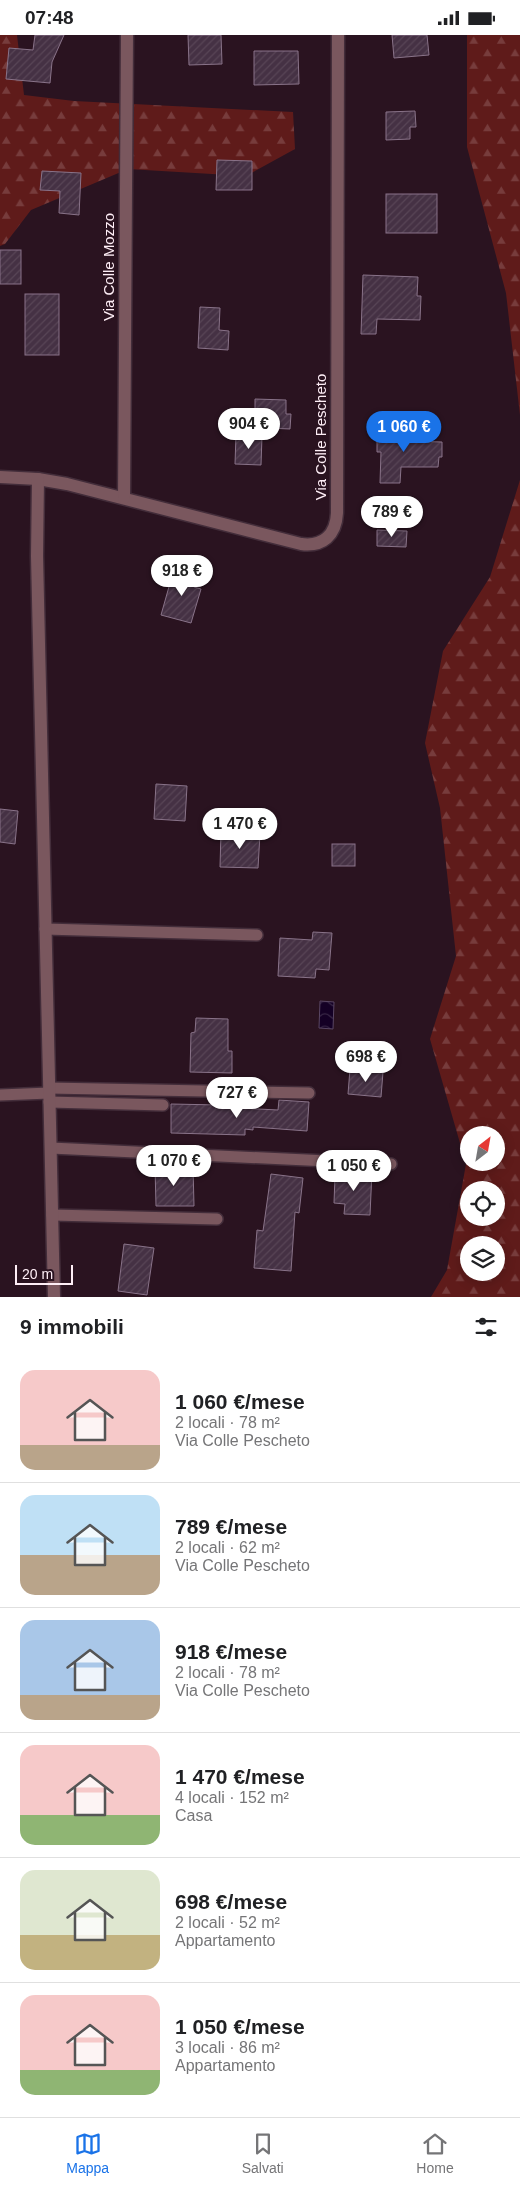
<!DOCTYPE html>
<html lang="it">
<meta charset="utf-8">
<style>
body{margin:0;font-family:Helvetica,sans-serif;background:#f6f6f6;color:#202124;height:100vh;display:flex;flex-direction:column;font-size:19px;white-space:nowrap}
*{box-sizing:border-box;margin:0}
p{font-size:16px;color:#757577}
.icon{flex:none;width:28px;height:28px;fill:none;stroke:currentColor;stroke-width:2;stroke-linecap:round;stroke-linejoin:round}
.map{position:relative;height:1262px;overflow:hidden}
.drawer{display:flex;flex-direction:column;background:#fff;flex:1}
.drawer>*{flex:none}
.needle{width:32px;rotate:31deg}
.tools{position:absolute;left:460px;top:1091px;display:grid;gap:10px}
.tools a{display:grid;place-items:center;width:45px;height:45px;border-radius:50%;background:#fff;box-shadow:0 2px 12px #0003;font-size:25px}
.scale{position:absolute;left:15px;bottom:12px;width:58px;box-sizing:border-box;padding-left:5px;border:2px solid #feeef6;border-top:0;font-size:14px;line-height:18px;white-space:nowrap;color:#feeef6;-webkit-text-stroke:4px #2a1320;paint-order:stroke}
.price{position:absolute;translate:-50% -42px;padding:0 11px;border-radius:18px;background:#fff;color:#222;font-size:16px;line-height:32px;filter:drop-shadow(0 1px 2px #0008)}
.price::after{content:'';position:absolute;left:50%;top:30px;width:15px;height:11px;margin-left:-8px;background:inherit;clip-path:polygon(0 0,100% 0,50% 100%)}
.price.selected{background:#1a73e8;color:#fff}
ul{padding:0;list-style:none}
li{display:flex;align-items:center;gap:15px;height:125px;padding:0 20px}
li+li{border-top:1px solid #e0e0e0}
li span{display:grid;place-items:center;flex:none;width:140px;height:100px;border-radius:15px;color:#555}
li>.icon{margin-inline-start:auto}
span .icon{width:60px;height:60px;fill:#fffc;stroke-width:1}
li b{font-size:21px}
h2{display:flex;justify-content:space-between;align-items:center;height:60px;padding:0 20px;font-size:21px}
.status{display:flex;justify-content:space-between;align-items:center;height:35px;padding:0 25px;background:#fff;direction:ltr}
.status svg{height:14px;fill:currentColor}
.dock{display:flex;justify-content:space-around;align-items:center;height:70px;border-top:1px solid #e0e0e0;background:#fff;font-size:14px;color:#757577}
.dock a{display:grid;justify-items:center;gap:2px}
.dock .selected{color:#1a73e8}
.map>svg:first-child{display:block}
.forest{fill:url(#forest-firs);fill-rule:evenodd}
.water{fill:url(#water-waves);stroke:#5a4764}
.building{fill:url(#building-hatch);stroke:#897389}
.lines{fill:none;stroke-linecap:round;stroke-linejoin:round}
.lane-casing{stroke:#432d3a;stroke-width:14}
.street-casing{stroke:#432d3a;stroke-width:15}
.lane{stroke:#7a575e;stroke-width:11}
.street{stroke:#7a575e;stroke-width:12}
.labels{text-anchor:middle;stroke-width:5;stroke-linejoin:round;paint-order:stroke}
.street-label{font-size:15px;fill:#feeef6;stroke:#2a1320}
</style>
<div class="status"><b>07:48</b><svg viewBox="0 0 49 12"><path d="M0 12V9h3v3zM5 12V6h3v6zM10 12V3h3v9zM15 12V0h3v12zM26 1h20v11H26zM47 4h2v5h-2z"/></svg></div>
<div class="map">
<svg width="520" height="1262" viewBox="0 0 520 1262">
<defs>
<pattern id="forest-firs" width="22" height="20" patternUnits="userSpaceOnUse" patternTransform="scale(1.25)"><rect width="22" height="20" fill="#5f1b1a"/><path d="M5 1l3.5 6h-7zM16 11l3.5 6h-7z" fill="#773c3c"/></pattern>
<pattern id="water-waves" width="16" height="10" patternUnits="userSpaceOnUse" patternTransform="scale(1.25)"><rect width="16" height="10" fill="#140025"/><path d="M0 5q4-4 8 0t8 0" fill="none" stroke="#372645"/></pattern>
<pattern id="building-hatch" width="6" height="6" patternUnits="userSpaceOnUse" patternTransform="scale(1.25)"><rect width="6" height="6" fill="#453144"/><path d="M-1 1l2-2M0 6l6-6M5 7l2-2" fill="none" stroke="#584556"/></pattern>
</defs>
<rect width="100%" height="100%" fill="#2a1320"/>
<!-- forest -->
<g class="forest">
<polygon points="0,0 17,0 24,60 74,66 293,77 295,114 246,141 128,134 31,175 5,209 0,211"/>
<polygon points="467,0 520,0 520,380 506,258 467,112"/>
<path d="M520,445V1262H431L447,1235L466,1129L430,1004L456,921L440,773L425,708L443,616L490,542ZM469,1100H496V1128H469ZM469,1155H496V1182H469ZM469,1210H496V1238H469Z"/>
</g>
<!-- water -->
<polygon class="water" points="320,966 334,967 333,994 319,993"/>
<!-- building -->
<g class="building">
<polygon points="35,0 64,0 52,27 50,48 6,44 9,13 33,15"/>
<polygon points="188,0 221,0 222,29 189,30"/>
<polygon points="392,0 427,0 429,20 394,23"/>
<polygon points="254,16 298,16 299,49 254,50"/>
<polygon points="415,76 416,92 410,92 410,104 386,105 386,77"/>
<polygon points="217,125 252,126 252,155 216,155"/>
<polygon points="42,136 81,138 79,180 59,178 60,156 40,155"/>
<rect x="386" y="159" width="51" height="39"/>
<rect x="0" y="215" width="21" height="34"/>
<polygon points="363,240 418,242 417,261 421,261 420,285 377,284 376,299 361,299"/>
<rect x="25" y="259" width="34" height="61"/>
<polygon points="200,272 220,273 219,295 229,296 228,315 198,313"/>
<polygon points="255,364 286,365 286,379 291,379 290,394 244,392 244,378 255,378"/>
<polygon points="377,392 405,392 405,406 442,407 442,422 439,422 438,432 401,432 400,448 380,448 381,417 377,417"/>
<polygon points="236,400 262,401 261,430 235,429"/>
<polygon points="377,495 407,496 406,512 377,511"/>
<polygon points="174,534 197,541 194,552 201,554 191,588 161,580"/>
<polygon points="156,749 187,751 185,786 154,784"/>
<polygon points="0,774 18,776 15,809 0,807"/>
<polygon points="221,797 260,799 258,833 220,832"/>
<rect x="332" y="809" width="23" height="22"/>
<polygon points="313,897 332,898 329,935 316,934 315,943 278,941 280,903 312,905"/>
<polygon points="196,983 228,984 228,1016 232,1016 232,1038 190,1037 191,998 195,997"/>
<polygon points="350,1034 383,1037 381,1062 348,1059"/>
<polygon points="279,1065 309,1067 307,1096 253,1092 253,1095 245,1094 245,1100 171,1098 171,1069 219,1070 219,1072 278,1075"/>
<polygon points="155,1132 193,1132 194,1171 156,1171"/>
<polygon points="346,1135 372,1136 370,1180 344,1179 345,1169 334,1168 335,1141 345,1141"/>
<polygon points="271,1139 303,1143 299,1178 295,1177 291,1236 254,1233 257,1195 263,1196"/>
<polygon points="124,1209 154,1213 147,1260 118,1256"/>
</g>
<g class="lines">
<!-- lane casing -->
<g class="lane-casing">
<g id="lane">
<polyline points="45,894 257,900"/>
<polyline points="49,1053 309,1058"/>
<polyline points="0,1060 49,1058"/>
<polyline points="49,1067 163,1070"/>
<polyline points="51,1113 391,1129"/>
<polyline points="52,1180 217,1184"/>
</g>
</g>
<!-- street casing -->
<g class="street-casing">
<g id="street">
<path d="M0,442L38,444L67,449L301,509C323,512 336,500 337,478L338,0"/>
<polyline points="38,444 37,521 54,1262"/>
<polyline points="124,463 127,0"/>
</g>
</g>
<!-- lane -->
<use href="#lane" class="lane"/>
<!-- street -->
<use href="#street" class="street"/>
</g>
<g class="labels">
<!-- street labels -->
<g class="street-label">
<text transform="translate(109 232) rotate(-90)" y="5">Via Colle Mozzo</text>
<text transform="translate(321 402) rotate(-90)" y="5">Via Colle Pescheto</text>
</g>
</g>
</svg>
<div class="tools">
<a><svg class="needle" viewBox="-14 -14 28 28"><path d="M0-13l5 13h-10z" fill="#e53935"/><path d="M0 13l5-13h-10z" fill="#757577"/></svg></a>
<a><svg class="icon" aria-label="locate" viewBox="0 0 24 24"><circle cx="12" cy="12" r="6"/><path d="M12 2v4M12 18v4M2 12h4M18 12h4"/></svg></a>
<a><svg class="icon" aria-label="layers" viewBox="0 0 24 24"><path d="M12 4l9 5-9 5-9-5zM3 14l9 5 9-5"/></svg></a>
</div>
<div class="scale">20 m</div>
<b class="price" style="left:249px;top:415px">904 €</b>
<b class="price selected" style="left:404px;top:418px">1 060 €</b>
<b class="price" style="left:392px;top:503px">789 €</b>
<b class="price" style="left:182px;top:562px">918 €</b>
<b class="price" style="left:240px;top:815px">1 470 €</b>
<b class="price" style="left:366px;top:1048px">698 €</b>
<b class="price" style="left:237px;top:1084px">727 €</b>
<b class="price" style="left:174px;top:1152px">1 070 €</b>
<b class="price" style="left:354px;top:1157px">1 050 €</b>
</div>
<section class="drawer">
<h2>9 immobili<svg class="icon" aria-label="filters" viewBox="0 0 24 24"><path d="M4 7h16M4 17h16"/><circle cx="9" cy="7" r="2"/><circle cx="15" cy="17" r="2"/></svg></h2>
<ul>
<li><span style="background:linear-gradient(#f6c9c9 75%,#b9a48a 0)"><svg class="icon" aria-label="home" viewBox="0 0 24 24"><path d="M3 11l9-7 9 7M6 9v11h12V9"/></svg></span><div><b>1 060 €/mese</b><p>2 locali · 78 m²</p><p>Via Colle Pescheto</p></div></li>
<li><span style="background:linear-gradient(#bfe0f5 60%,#b9a48a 0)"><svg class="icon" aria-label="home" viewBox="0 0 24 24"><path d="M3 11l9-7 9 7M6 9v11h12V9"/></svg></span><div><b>789 €/mese</b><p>2 locali · 62 m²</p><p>Via Colle Pescheto</p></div></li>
<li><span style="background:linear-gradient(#a9c7e8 75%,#b9a48a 0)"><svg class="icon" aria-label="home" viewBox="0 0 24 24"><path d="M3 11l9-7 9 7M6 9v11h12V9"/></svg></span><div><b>918 €/mese</b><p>2 locali · 78 m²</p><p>Via Colle Pescheto</p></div></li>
<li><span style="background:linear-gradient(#f6c9c9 70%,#8fb573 0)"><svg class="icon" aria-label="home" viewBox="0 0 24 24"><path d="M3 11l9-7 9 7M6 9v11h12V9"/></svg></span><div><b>1 470 €/mese</b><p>4 locali · 152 m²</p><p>Casa</p></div></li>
<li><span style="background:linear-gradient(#dfe7d0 65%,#c2b280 0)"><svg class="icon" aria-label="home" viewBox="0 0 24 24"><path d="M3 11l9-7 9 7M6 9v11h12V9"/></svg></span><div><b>698 €/mese</b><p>2 locali · 52 m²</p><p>Appartamento</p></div></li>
<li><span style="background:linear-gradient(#f6c9c9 75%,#8fb573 0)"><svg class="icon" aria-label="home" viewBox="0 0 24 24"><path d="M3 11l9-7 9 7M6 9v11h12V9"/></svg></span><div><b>1 050 €/mese</b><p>3 locali · 86 m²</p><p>Appartamento</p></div></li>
</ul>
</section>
<nav class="dock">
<a class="selected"><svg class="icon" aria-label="map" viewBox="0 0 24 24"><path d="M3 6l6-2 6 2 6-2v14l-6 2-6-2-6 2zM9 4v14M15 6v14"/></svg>Mappa</a>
<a><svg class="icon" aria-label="saved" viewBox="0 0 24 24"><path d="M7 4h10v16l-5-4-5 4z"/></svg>Salvati</a>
<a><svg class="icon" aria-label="home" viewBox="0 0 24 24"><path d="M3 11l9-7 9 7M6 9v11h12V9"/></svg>Home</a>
</nav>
